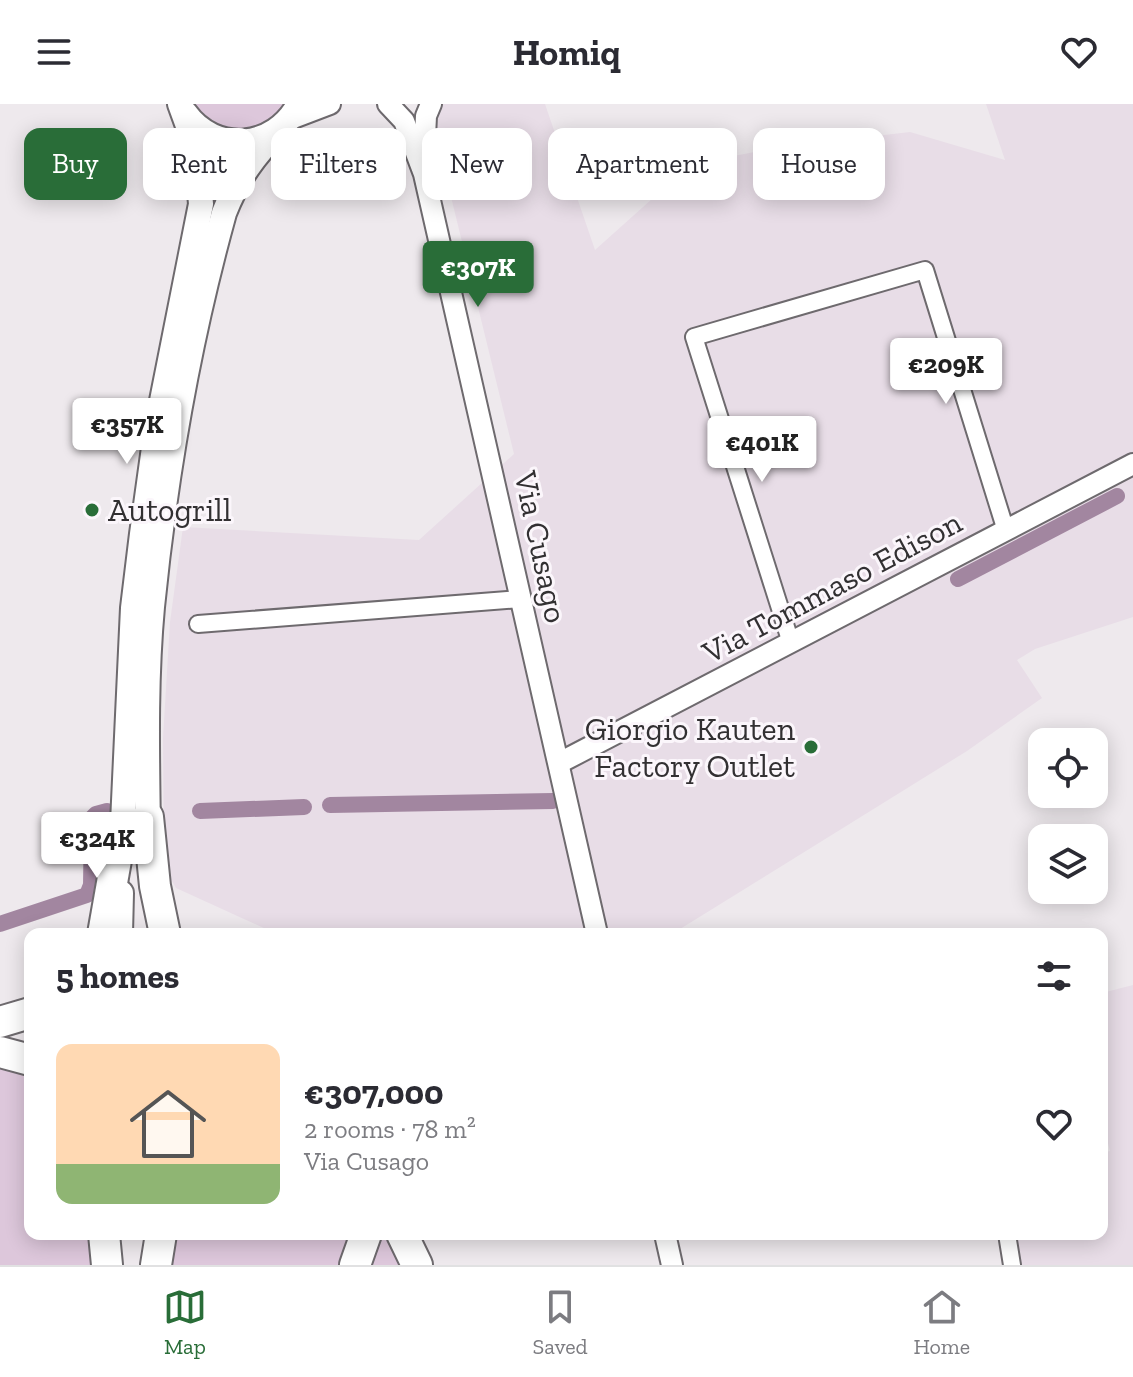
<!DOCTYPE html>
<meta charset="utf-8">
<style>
body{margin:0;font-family:"Zilla Slab",serif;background:#f7f7f7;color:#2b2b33;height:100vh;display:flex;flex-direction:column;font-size:30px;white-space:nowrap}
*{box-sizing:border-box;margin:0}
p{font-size:26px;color:#7c7c81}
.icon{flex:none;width:44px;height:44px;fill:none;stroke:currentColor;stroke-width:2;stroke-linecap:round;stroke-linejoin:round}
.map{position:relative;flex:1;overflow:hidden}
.side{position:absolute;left:24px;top:824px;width:1084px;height:312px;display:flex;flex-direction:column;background:#fff;border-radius:16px;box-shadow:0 4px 20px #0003}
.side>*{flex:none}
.banner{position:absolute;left:24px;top:24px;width:1086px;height:72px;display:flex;gap:16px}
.buttons{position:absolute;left:1028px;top:624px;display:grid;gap:16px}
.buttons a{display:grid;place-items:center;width:80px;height:80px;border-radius:16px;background:#fff;box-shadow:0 4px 20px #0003;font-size:40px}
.price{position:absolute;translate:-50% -68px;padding:0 18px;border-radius:8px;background:#fff;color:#222;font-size:26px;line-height:52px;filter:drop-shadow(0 2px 4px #0008)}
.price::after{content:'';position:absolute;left:50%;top:48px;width:24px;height:18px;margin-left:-12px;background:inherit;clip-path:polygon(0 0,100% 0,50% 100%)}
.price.selected{background:#296d38;color:#fff}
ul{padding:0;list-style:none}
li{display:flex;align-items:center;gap:24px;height:200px;padding:0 32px}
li+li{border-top:2px solid #e1e1e2}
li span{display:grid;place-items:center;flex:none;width:224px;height:160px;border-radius:16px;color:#555}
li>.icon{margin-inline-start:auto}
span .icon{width:96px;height:96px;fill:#fffc;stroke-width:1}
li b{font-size:34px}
h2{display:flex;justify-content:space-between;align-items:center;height:96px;padding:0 32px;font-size:34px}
.tag{padding:0 28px;border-radius:16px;background:#fff;box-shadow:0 4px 20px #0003;font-size:28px;line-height:72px}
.tag.selected{background:#296d38;color:#fff}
header{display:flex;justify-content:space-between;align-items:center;height:104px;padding:0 32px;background:#fff;font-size:36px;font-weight:700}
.tabs{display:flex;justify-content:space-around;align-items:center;height:112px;border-top:2px solid #e1e1e2;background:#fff;font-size:22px;color:#7c7c81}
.tabs a{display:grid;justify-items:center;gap:4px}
.tabs .selected{color:#296d38}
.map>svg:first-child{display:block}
.built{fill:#e8dde7}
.green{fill:#ddc7db}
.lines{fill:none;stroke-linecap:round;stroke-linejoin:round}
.canal{stroke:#a286a0;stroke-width:16}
.minor-casing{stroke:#6e6a6e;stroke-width:20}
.tertiary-casing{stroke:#6e6a6e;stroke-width:24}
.secondary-casing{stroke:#6e6a6e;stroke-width:28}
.motorway-casing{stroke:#6e6a6e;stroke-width:34}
.minor{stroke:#fff;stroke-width:16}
.tertiary{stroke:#fff;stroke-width:20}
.secondary{stroke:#fff;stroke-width:24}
.motorway{stroke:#fff;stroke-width:30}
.poi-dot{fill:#296d38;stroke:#fbf6fb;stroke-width:3}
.labels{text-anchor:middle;stroke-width:6;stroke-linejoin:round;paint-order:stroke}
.poi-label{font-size:32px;fill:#323032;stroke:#fbf6fb;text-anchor:start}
.street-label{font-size:32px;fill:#323032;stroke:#fbf6fb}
</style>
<header><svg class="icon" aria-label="menu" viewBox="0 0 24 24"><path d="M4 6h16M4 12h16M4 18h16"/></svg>Homiq<svg class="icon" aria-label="heart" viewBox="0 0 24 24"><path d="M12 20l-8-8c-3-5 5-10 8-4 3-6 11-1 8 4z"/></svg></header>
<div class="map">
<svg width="1133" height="1161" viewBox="0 0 1133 1161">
<rect width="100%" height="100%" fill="#eee9ed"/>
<!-- built -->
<g class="built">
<polygon points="443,0 545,0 595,146 691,60 782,43 910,28 1005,56 986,0 1133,0 1133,513 1035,545 1017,556 1042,594 967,647 672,830 277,830 176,784 164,763 163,634 170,518 183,423 419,436 514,350 441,52 436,21"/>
<polygon points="1133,881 1133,1161 1018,1161 1012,1130 1102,1130 1102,1049 1110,1047 1102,1016 1102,889"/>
</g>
<!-- green -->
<g class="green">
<polygon points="194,0 288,0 275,18 241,31 209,19"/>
<polygon points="0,955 30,964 30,1130 93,1130 95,1161 0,1161"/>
<polygon points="175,1130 359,1130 349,1161 172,1161"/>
<polygon points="375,1130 394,1130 406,1161 366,1161"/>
</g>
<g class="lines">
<!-- canal -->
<g class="canal">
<polyline points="958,475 1117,392"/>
<polyline points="330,701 553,697"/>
<polyline points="200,707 304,703"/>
<polyline points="0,820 87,791 91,781 92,714 96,710 107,707"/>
</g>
<!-- minor casing -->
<g class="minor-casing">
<g id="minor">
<polyline points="198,520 520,495"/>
<polyline points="791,539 694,233 925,166 1006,427"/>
<polyline points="1007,1130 1012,1161"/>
</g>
</g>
<!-- tertiary casing -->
<g class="tertiary-casing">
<g id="tertiary">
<polyline points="388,0 404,17 424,70 597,830"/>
<polyline points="288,16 330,0"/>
<polyline points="424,54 426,12 431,0"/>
<polyline points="559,659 1133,360"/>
<polyline points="665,1130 672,1161"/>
</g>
</g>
<!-- secondary casing -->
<g class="secondary-casing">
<g id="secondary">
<path d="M185,9C215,51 275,46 299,0"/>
<path d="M148,728C147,653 145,578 152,503C165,373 189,235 224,109C238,73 254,52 281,24"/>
<polyline points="122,740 133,504 142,430 157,322 201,100 196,44 180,0"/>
<polyline points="120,830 121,789"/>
</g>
</g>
<!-- motorway casing -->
<g class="motorway-casing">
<g id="motorway">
<polyline points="148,713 155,782 165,830"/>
<polyline points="103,830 122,722"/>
<polyline points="0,918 30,909"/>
<polyline points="0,948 30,956"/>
<polyline points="104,1130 107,1161"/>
<polyline points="402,1130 417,1161"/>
<polyline points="156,1161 161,1130"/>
<polyline points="355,1161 366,1130"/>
</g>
</g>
<!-- minor -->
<use href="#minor" class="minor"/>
<!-- tertiary -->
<use href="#tertiary" class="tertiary"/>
<!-- secondary -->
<use href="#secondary" class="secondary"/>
<!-- motorway -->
<use href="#motorway" class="motorway"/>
</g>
<!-- markers -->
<g class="poi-dot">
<circle cx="92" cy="406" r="8"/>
<circle cx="811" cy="643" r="8"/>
</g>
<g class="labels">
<!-- poi labels -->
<g class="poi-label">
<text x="108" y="417">Autogrill</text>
<text x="795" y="636" text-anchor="end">Giorgio Kauten<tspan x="795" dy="37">Factory Outlet</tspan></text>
</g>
<!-- street labels -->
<g class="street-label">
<text transform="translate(541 443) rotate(78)" y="11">Via Cusago</text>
<text transform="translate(832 483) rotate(-28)" y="11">Via Tommaso Edison</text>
</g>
</g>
</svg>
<div class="buttons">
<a><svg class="icon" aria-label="locate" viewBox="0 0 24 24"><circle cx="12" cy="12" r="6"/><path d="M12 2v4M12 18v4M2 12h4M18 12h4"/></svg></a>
<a><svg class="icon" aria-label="layers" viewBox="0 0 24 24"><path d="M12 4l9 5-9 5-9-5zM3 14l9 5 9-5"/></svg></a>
</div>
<b class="price selected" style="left:478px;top:205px">€307K</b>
<b class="price" style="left:946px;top:302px">€209K</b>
<b class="price" style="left:127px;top:362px">€357K</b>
<b class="price" style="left:762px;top:380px">€401K</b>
<b class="price" style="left:97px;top:776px">€324K</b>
<div class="banner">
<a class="tag selected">Buy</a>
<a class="tag">Rent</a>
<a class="tag">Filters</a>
<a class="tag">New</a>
<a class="tag">Apartment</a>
<a class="tag">House</a>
</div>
<section class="side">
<h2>5 homes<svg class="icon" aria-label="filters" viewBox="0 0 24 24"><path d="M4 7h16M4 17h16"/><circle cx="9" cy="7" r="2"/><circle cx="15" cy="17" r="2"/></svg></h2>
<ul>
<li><span style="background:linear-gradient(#ffd9b3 75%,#8fb573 0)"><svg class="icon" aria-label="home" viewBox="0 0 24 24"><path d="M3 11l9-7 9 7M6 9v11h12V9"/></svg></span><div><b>€307,000</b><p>2 rooms · 78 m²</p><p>Via Cusago</p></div><svg class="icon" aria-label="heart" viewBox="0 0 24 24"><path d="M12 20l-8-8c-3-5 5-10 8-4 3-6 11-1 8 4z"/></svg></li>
</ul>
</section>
</div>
<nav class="tabs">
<a class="selected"><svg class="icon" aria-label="map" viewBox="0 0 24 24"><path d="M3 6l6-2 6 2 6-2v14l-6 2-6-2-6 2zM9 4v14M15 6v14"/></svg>Map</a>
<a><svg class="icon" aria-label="saved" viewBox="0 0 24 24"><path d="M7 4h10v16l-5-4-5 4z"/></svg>Saved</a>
<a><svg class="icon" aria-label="home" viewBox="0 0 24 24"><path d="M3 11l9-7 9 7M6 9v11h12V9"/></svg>Home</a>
</nav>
